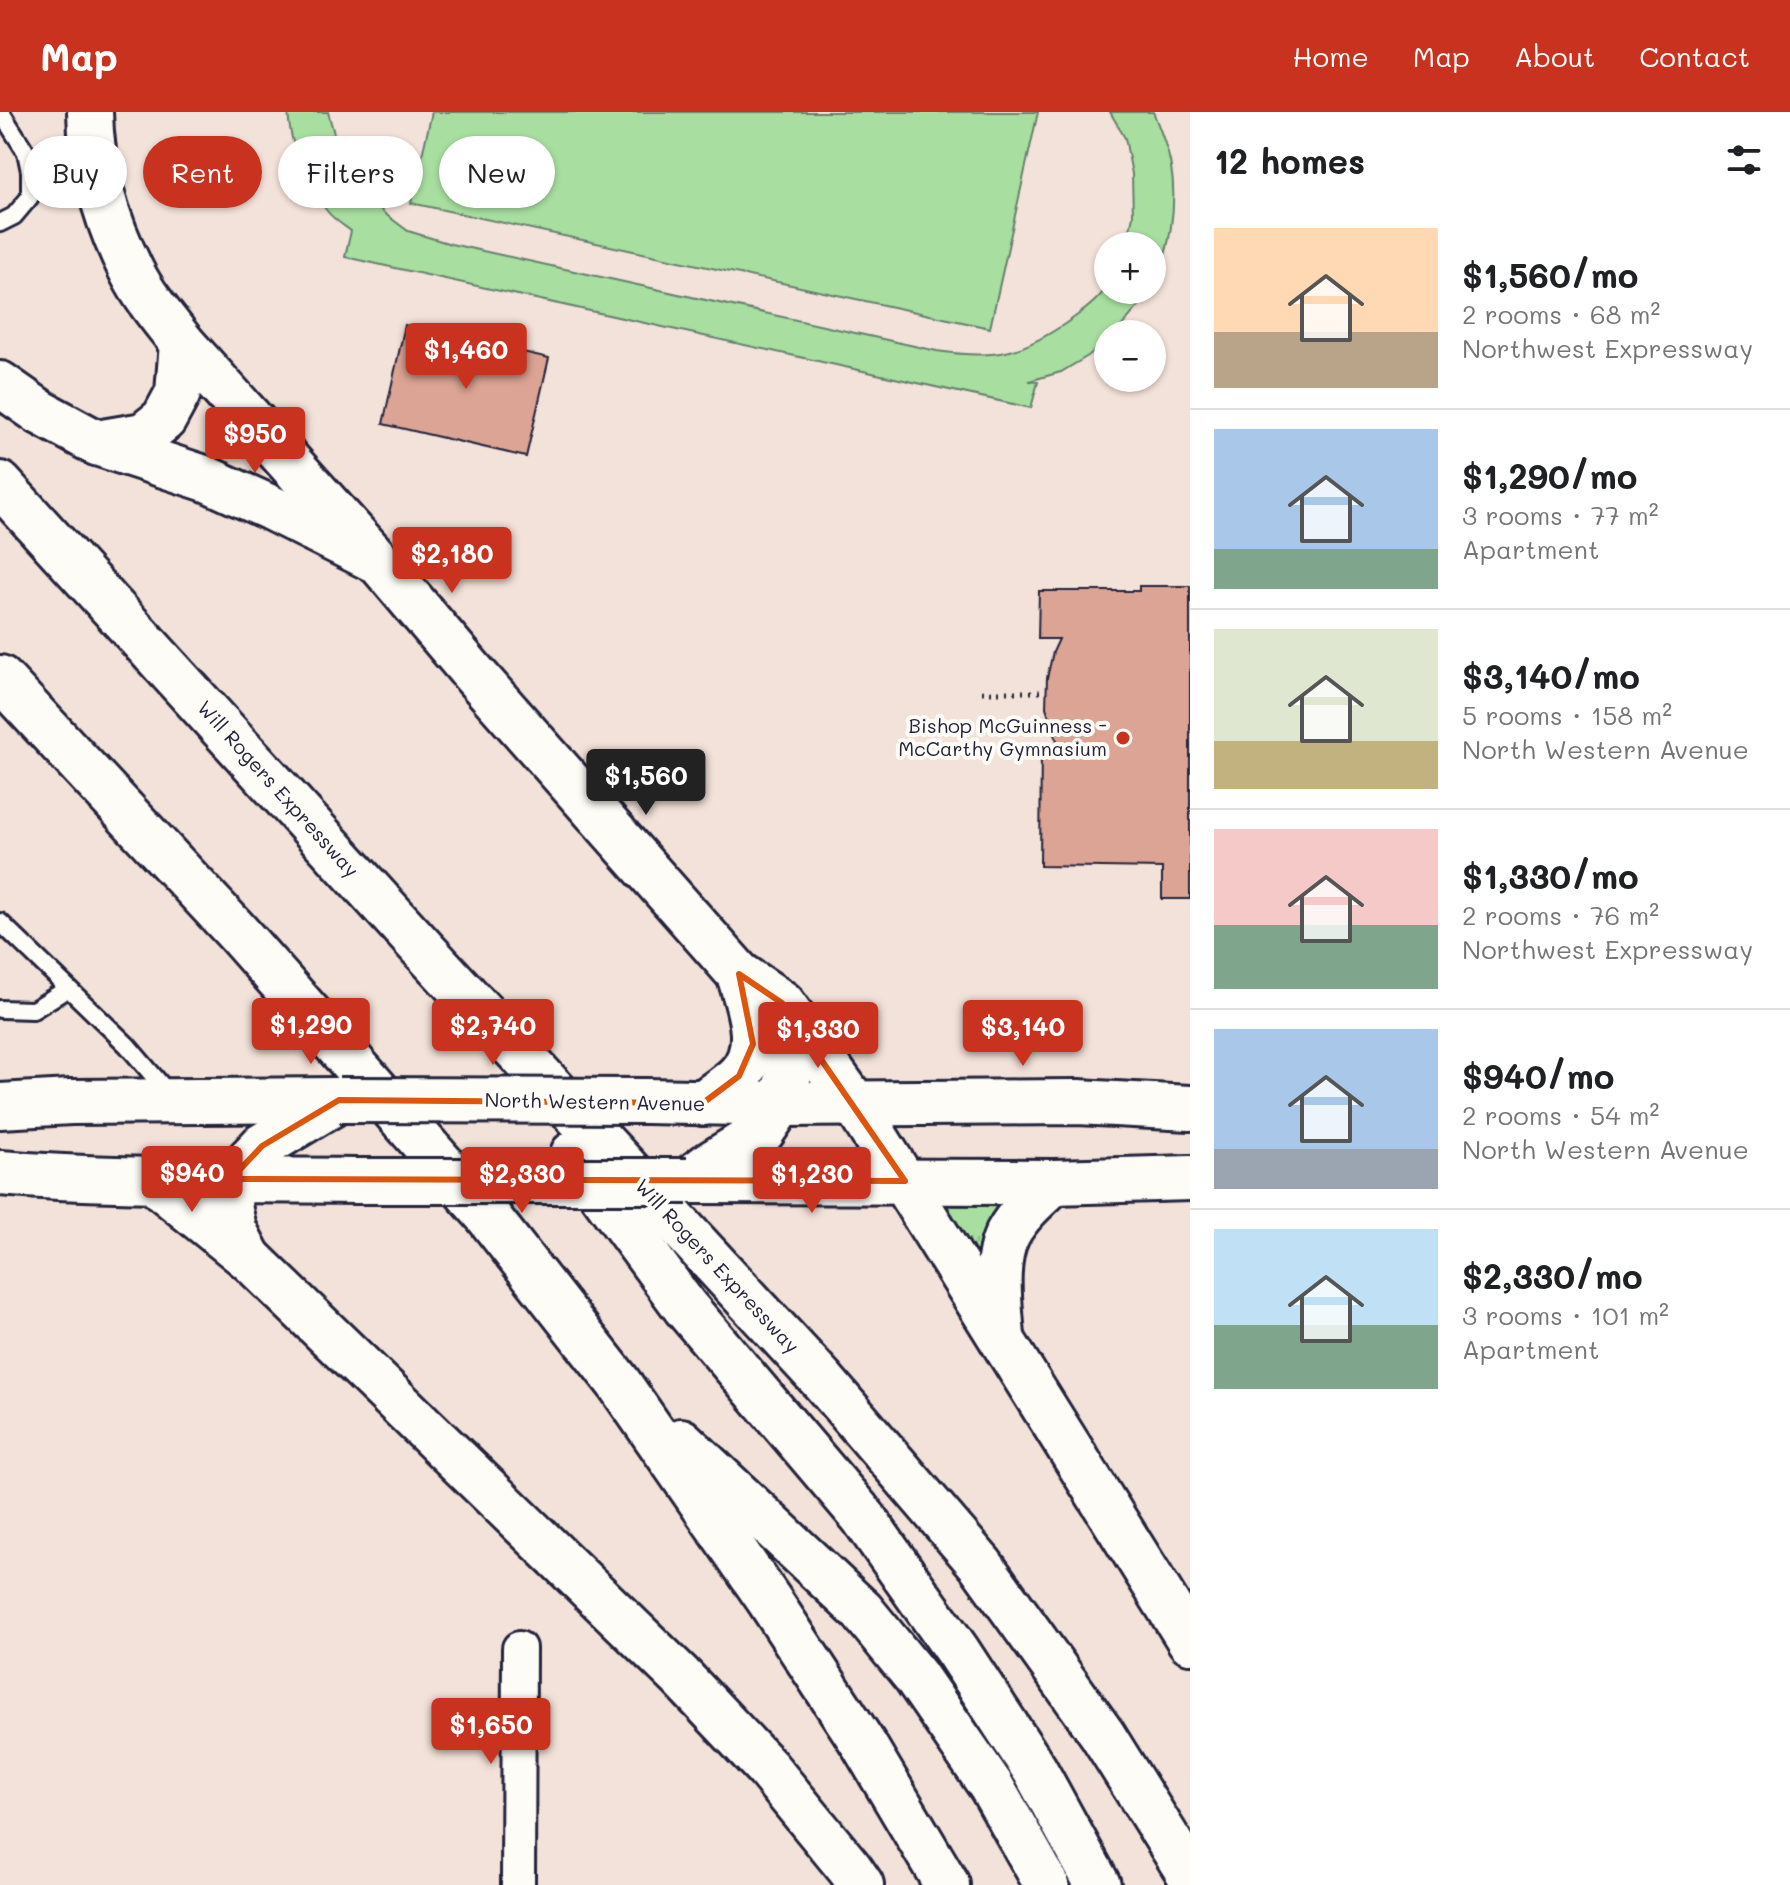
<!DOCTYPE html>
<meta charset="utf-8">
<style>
body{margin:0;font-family:Mali,sans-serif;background:#f6f6f6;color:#202124;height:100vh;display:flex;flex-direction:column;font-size:30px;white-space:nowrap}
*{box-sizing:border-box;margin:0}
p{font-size:26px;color:#757577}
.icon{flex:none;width:44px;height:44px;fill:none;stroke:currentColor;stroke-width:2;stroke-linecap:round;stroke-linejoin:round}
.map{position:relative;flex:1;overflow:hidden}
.side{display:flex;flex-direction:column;background:#fff;width:600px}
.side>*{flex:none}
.banner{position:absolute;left:24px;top:24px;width:760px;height:72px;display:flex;gap:16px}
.buttons{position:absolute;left:1094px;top:120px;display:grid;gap:16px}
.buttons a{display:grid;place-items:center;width:72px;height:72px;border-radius:50%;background:#fff;box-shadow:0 2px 6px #0004;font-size:40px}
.price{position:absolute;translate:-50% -68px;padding:0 18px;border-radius:8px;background:#c8321e;color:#fff;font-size:26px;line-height:52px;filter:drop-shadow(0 2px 4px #0008)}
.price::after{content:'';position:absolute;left:50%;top:48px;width:24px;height:18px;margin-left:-12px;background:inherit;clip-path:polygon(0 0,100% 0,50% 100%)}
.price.active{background:#222;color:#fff}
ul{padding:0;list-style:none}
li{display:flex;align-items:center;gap:24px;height:200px;padding:0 24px}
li+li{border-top:2px solid #e0e0e0}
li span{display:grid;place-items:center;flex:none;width:224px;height:160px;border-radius:0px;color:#555}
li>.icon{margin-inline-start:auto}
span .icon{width:96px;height:96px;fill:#fffc;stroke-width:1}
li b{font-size:34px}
h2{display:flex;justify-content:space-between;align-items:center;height:96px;padding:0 24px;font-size:34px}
.tag{padding:0 28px;border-radius:36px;background:#fff;box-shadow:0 2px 6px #0004;font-size:28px;line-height:72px}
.tag.active{background:#c8321e;color:#fff}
header{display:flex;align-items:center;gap:48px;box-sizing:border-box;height:112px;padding:0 40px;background:#c8321e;color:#fff}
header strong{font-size:38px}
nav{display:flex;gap:44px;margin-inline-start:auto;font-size:28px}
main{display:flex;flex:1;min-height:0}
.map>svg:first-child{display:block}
.grass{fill:url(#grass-tufts);stroke:#65806e;stroke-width:2}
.garden{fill:#a8dea0;stroke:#65806e;stroke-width:2}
.building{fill:#dca494;stroke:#22223b;stroke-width:2}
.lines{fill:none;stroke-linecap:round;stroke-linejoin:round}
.lane-casing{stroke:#22223b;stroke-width:22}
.street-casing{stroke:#22223b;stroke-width:38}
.secondary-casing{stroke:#22223b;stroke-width:50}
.highway-casing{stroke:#22223b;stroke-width:50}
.path{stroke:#22223b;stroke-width:5;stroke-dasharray:2 6;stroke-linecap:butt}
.lane{stroke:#fdfcf7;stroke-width:16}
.street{stroke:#fdfcf7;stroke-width:32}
.secondary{stroke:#fdfcf7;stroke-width:44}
.highway{stroke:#fdfcf7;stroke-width:44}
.secondary-bridge-casing{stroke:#22223b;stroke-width:50;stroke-linecap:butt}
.secondary-bridge{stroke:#fdfcf7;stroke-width:44}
.marked{fill:none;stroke:#de560e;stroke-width:6;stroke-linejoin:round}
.poi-dot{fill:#c8321e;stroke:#fdfcf7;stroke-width:3}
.labels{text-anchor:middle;stroke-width:8;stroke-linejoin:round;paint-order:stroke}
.poi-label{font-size:20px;fill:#22223b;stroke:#fdfcf7;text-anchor:end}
.street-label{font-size:20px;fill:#22223b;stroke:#fdfcf7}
</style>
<header>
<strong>Map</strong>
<nav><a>Home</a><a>Map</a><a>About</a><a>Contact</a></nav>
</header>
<main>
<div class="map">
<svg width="1190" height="1773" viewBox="0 0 1190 1773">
<defs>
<pattern id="grass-tufts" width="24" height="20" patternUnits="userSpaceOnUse" patternTransform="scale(2)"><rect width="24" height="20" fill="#a8dea0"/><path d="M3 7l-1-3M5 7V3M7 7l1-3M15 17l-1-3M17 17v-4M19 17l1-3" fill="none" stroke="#90be8b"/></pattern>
</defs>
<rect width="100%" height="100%" fill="#f3e2d9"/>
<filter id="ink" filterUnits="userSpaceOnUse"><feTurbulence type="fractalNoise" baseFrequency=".0125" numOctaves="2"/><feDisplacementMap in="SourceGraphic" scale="16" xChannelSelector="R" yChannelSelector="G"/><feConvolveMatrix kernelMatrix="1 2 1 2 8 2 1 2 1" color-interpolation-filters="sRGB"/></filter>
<g filter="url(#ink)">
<!-- grass -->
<polygon class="grass" points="935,1092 1009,1095 991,1186"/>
<!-- garden -->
<g class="garden">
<path d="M288,0H328L341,47L363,80L384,101L408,119L451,132L937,239C997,248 1022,242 1072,207C1085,198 1100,187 1108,173V178H1149L1138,195L1115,222H1108V227L1088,244L1061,260L1029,269L1038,270L1031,296L345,145L351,119C343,113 333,107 327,99C306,72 290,34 288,0Z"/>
<polygon points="432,0 1038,0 990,216 411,91"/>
<path d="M1110,0H1153C1160,17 1168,36 1171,55C1177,89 1171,143 1152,173V134H1126L1133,104L1132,62L1125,26Z"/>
</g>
<!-- building -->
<g class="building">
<polygon points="405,213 549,246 526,345 383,312"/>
<polygon points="1139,474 1190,474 1190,787 1162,787 1162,756 1040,754 1041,632 1058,632 1046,595 1047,566 1053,540 1059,527 1038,527 1039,479 1139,479"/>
</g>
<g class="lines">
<!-- lane casing -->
<g class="lane-casing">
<g id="lane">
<polyline points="0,111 14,104 30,85 30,59 26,40 2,2"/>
<polyline points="0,810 127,933 169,982"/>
<polyline points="0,897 33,898 67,877"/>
</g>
</g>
<!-- street casing -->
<g class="street-casing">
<polyline id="street" points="518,1773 519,1536"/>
</g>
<!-- secondary casing -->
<g class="secondary-casing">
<g id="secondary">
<path d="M90,0C91,55 107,111 132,160C145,186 164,208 182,231L379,450L473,561L739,862L782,891L855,992"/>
<polyline points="646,989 781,992 1078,990 1190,996"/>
<path d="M703,991C714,982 728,974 738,964C766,936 748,893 739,862"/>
<polyline points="0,994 71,990 339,988"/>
<path d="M0,1061C118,1071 237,1067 356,1069"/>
<polyline points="687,1069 1054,1070 1190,1066"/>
<polyline points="687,1069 707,1054 762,1020 781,992 789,962 782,894"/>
</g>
</g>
<!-- highway casing -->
<g class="highway-casing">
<g id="highway">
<polyline points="0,272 40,300 97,331 207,367 271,396 379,450"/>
<polyline points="97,331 144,323 164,307 178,281 182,231"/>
<polyline points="0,372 423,837 823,1269 981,1453 1102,1622 1190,1763"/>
<polyline points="0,566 235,818 487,1103 618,1270 769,1488 864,1633 947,1773"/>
<polyline points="855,992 1190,1529"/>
<polyline points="573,1042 685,1195 863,1405 958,1540 1035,1658 1098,1773"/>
<polyline points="152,1068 250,1147 680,1564 768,1657 850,1757 861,1773"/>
<polyline points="249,1146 234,1117 229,1094 231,1067 262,1034 339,988"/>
<path d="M1002,1225C1000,1195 993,1149 1008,1121C1019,1101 1038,1085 1054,1070"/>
<polyline points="681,1329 862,1499 916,1565 991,1674 1047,1773"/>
</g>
</g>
<!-- path -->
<polyline class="path" points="982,580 1045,580"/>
<!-- lane -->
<use href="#lane" class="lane"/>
<!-- street -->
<use href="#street" class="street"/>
<!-- secondary -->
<use href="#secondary" class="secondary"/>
<!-- highway -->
<use href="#highway" class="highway"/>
<!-- secondary-bridge casing -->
<g class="secondary-bridge-casing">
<g id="secondary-bridge">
<polyline points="339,988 646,989"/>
<polyline points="356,1069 687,1069"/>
</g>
</g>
<!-- secondary-bridge -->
<use href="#secondary-bridge" class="secondary-bridge"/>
</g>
</g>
<!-- marked area -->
<path class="marked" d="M739,862L782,891L905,1069L231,1067L262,1034L339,988L703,991L739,964L753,932Z"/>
<!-- markers -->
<circle class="poi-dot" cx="1123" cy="626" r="8"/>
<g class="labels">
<!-- poi labels -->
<g class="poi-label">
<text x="1107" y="621">Bishop McGuinness -<tspan x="1107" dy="23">McCarthy Gymnasium</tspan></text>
</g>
<!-- street labels -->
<g class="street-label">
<text transform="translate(278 677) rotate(48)" y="7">Will Rogers Expressway</text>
<text transform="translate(595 990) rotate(1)" y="7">North Western Avenue</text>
<text transform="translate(717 1154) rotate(47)" y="7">Will Rogers Expressway</text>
</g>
</g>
</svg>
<div class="buttons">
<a>+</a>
<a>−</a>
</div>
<b class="price" style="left:466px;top:279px">$1,460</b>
<b class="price" style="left:255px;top:363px">$950</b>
<b class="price" style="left:452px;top:483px">$2,180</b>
<b class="price active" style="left:646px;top:705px">$1,560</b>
<b class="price" style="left:311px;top:954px">$1,290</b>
<b class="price" style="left:493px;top:955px">$2,740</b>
<b class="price" style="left:1023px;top:956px">$3,140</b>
<b class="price" style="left:818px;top:958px">$1,330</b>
<b class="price" style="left:192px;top:1102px">$940</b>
<b class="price" style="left:522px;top:1103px">$2,330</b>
<b class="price" style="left:812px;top:1103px">$1,230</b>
<b class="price" style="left:491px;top:1654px">$1,650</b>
<div class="banner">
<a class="tag">Buy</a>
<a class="tag active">Rent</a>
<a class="tag">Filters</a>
<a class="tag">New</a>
</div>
</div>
<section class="side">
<h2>12 homes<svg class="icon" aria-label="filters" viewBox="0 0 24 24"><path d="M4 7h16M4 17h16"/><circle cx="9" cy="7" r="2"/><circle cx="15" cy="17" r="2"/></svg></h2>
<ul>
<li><span style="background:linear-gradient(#ffd9b3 65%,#b9a48a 0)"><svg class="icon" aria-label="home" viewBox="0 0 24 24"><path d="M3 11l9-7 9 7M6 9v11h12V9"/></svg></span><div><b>$1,560/mo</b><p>2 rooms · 68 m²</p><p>Northwest Expressway</p></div></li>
<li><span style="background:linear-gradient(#a9c7e8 75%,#7fa58c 0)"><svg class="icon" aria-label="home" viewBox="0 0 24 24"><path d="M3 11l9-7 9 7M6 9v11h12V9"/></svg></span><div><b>$1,290/mo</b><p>3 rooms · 77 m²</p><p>Apartment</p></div></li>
<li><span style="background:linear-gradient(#dfe7d0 70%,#c2b280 0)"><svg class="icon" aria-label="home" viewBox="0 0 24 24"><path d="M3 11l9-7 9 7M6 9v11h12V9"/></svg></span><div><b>$3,140/mo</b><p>5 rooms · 158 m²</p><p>North Western Avenue</p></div></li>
<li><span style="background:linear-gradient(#f6c9c9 60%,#7fa58c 0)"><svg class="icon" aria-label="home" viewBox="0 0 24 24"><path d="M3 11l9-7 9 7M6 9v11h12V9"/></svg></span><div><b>$1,330/mo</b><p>2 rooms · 76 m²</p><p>Northwest Expressway</p></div></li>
<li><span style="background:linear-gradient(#a9c7e8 75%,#9aa5b1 0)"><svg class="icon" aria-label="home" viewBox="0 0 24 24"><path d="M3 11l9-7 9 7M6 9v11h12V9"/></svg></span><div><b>$940/mo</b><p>2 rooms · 54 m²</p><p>North Western Avenue</p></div></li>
<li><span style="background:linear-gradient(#bfe0f5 60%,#7fa58c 0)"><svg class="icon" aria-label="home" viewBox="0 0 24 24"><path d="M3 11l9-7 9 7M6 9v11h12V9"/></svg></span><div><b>$2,330/mo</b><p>3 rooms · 101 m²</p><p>Apartment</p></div></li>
</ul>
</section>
</main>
